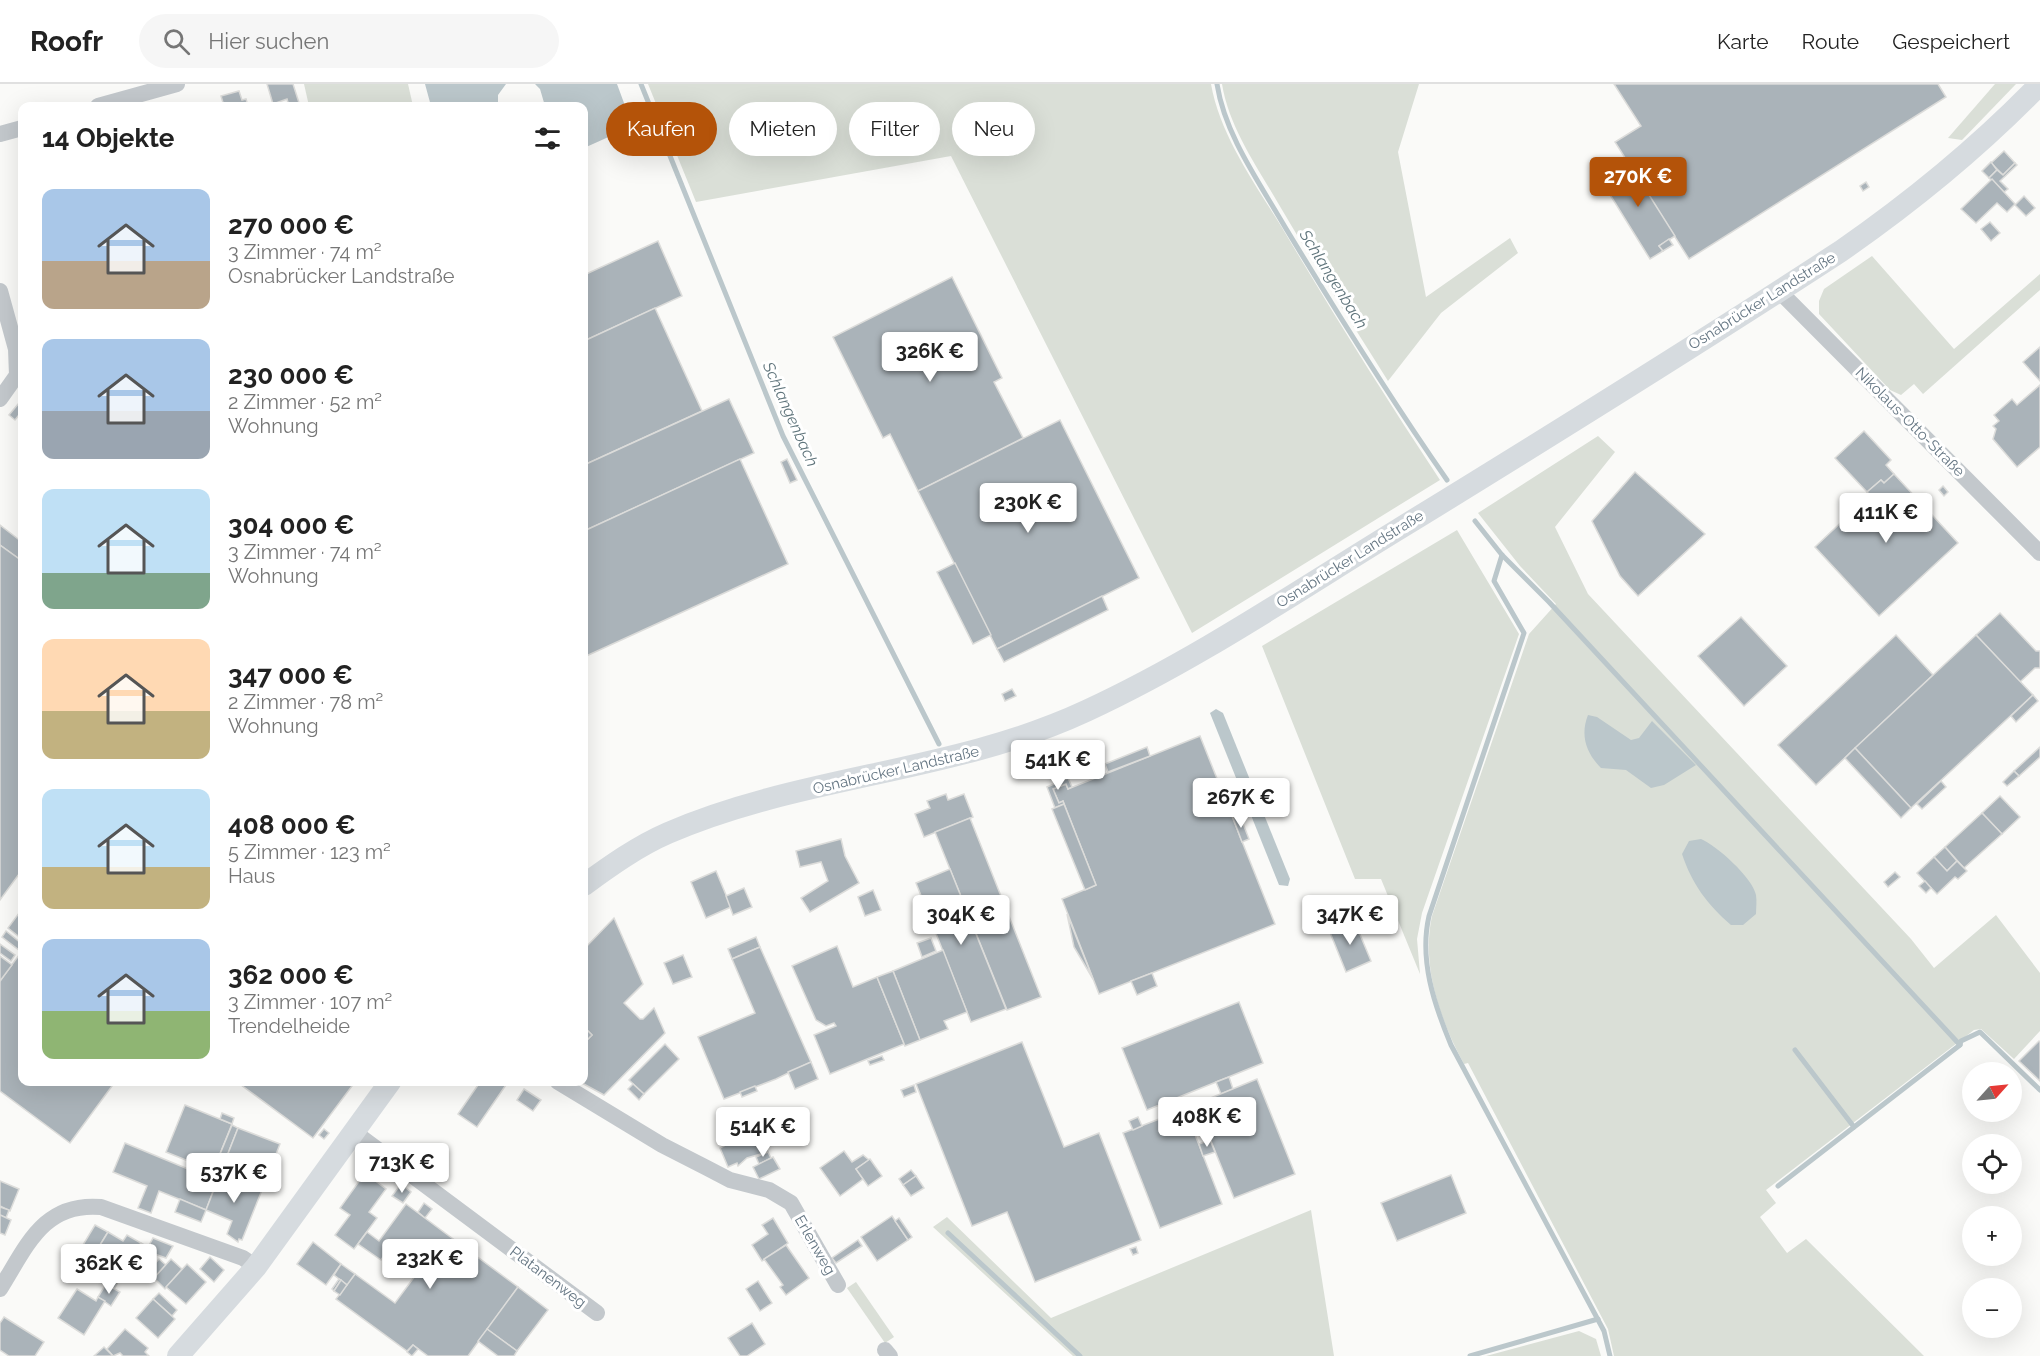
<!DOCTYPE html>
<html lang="de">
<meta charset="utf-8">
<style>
body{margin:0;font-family:Raleway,sans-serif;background:#f6f6f6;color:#222;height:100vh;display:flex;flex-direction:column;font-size:22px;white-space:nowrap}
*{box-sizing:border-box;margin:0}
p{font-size:20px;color:#767676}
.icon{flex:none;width:33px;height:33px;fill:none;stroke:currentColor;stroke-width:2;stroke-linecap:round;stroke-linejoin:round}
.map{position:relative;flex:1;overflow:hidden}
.panel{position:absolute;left:18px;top:18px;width:570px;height:984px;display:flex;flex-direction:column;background:#fff;border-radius:12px;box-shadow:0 6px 24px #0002}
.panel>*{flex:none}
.hud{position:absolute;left:606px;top:18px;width:570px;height:54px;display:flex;gap:12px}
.needle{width:39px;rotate:63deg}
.fabs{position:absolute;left:1962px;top:978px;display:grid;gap:12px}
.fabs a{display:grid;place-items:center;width:60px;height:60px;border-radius:50%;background:#fff;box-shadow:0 6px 24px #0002;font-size:30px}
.price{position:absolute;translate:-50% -51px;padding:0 14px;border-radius:6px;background:#fff;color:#222;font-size:20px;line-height:39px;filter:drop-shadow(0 2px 3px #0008)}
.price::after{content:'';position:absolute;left:50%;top:36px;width:18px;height:14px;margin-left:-9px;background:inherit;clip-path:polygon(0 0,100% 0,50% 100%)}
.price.current{background:#b45309;color:#fff}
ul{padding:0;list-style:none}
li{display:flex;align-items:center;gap:18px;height:150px;padding:0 24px}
li span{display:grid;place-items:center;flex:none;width:168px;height:120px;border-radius:12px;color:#555}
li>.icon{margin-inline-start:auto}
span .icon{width:72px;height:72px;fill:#fffc;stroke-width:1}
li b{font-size:26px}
h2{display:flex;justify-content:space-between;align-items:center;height:72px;padding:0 24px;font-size:26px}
.pill{padding:0 21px;border-radius:27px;background:#fff;box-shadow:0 6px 24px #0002;font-size:21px;line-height:54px}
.pill.current{background:#b45309;color:#fff}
header{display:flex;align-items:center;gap:36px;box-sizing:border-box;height:84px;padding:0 30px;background:#fff;border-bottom:2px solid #e0e0e0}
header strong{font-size:28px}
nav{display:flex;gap:33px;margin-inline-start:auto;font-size:21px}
.search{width:420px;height:54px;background:#f6f6f6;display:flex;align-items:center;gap:15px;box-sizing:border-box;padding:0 21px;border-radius:33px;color:#767676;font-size:22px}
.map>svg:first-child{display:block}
.green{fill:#dadfd7}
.water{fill:#bbc7cb}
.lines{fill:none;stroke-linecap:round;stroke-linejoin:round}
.stream{stroke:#bbc7cb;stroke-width:5}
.building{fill:#aab3b9;stroke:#dcdcda;stroke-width:1.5}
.street{stroke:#c3c8cc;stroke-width:16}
.secondary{stroke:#d6dbdf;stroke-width:22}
.labels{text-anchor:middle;stroke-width:6;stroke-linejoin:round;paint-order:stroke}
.street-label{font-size:15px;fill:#657683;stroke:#fff}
.water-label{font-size:16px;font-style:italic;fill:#60757c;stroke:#fff}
</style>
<header>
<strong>Roofr</strong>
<div class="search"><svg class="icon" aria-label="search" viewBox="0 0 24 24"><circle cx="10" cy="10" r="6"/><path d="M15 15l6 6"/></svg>Hier suchen</div>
<nav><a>Karte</a><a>Route</a><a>Gespeichert</a></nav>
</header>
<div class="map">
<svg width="2040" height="1272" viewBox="0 0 2040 1272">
<rect width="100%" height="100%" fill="#fafaf8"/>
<!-- green -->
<g class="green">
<polygon points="304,0 408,0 413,22 309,22"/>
<path d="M648,0H1211C1220,51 1254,98 1281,142C1332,228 1385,313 1440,396L1192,549L951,72L696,118Z"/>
<path d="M1222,0H1419L1398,68L1426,213L1510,154L1518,169L1441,229L1388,297C1351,238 1313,179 1278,119C1256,81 1229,43 1222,0Z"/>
<polygon points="1995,0 2016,0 1962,56 1948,54"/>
<polygon points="1872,172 1954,265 2040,190 2040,206 1923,310 1914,300 1901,311 1890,306 1819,230 1819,217 1824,205"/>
<path d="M1598,352L1615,368L1555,443L1588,510L1911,855L1934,884L1996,831L2040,889V947L2014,975L1981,945L1974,946L1766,1106L1776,1119L1760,1133L1787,1169L1806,1155L1924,1272H1614L1608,1245L1468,979L1464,980C1440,936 1421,882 1432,832L1529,550L1556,520L1520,482L1478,429Z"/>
<polygon points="1457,446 1519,550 1422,829 1417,855 1420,890 1381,795 1355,795 1262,562"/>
<polygon points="1311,1126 1334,1272 1073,1272 933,1143 947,1133 1051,1234"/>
<polygon points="856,1198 894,1253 885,1259 847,1204"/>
<polygon points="1579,1247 1596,1255 1601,1272 1486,1272"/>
</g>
<!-- water -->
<g class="water">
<polygon points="425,0 506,0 498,11 498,22 431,22"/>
<polygon points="535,0 617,0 631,38 624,46 584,64 584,22 545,22 540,5"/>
<polygon points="1216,625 1223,629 1290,795 1288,802 1279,801 1210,629"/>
<path d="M1588,631L1597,633L1631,656L1639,654L1652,637L1696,681L1664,701L1651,704L1626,686L1601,684C1586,669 1580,651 1588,631Z"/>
<path d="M1701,755C1716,761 1753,794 1756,811C1757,817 1756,824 1756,830L1743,841H1731C1707,820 1692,800 1682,770L1689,757Z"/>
</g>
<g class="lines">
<!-- stream -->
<g class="stream">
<polyline points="641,0 783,352 939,660"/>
<path d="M1217,0C1225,51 1259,98 1285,143C1337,229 1390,314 1447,396"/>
<polyline points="1475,437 1502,471 1549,518 1960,961"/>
<path d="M1502,471L1494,497L1524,549L1429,832C1419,876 1434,920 1451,961L1604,1247L1610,1272"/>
<polyline points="1795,966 1854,1043"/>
<polyline points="1778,1102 1960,961 1961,957 1980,948 2040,1006"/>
<polyline points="948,1149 1080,1272"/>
<polyline points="1470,1272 1598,1235"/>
</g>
</g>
<!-- building -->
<g class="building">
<polygon points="267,0 293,0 300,22 289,22 287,15 273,20"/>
<polygon points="1614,0 1938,0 1946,13 1689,175 1615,58 1641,42"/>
<polygon points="239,7 242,16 246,15 248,22 224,22 221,12"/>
<polygon points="2004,67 2015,79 2003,91 1991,79"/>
<polygon points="1627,76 1675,152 1659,162 1663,167 1650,175 1599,93"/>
<polygon points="1991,78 1997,86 1989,94 1982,87"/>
<polygon points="2015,79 2017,81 2000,97 2008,105 2004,108 1989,94 1997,86 2003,91"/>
<polygon points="1992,95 2015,120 2007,128 1997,119 1976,139 1961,125"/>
<polygon points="1866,98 1869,103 1863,107 1860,102"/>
<polygon points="2024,112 2035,124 2026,132 2015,121"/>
<polygon points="1990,138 2000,149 1991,157 1981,145"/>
<polygon points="1669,155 1673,161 1663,167 1659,162"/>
<polygon points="658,157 682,212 584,257 584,191"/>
<polygon points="952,193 1002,294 994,298 1023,354 918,407 890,350 883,354 833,253"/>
<polygon points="655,224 702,327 584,381 584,257"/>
<polygon points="2040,263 2040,297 2023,278"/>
<polygon points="2040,301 2040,363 2017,383 1993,355 1996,345 1993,342 1999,337 1994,331 2012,315 2017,321"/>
<polygon points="729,315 754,369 584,447 584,381"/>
<polygon points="19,319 22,327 15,336 9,331"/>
<polygon points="1060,336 1139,494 997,565 918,407"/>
<polygon points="1864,347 1891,376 1886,381 1894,390 1884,399 1881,396 1867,408 1835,374"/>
<polygon points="740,375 788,480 584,573 584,447"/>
<polygon points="787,375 797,396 790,399 781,378"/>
<polygon points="1635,388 1705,450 1638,512 1620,492 1592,437"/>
<polygon points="1894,390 1958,459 1879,532 1815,463 1870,411 1867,408 1881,396 1884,399"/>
<polygon points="1943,402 1948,408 1944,412 1939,406"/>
<polygon points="0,441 22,458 22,477 0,461"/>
<polygon points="0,461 22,477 22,786 0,816"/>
<polygon points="955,479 991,551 973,560 937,488"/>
<polygon points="1102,512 1108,526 1004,578 997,565"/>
<polygon points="2000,529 2036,567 2040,567 2040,584 2035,584 2020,598 1976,551"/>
<polygon points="1741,533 1787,582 1744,622 1698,572"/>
<polygon points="1896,551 1933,591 1816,701 1778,661"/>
<polygon points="1976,551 2033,611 1911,724 1855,664"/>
<polygon points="1012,605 1016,612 1005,617 1002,610"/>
<polygon points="2033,611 2038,617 2016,638 2011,632"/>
<polygon points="1200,652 1275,840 1099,910 1062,815 1096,801 1063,717 1059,719 1053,705 1066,700 1068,705"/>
<polygon points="1147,663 1150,672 1108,688 1105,680"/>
<polygon points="2040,663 2040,673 2019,692 2014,687"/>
<polygon points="1855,664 1911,724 1901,734 1845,674"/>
<polygon points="2014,687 2019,692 2007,702 2003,698"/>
<polygon points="1068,694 1072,703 1068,705 1066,700 1053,705 1059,719 1063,717 1064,720 1055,724 1047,703"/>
<polygon points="1941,697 1946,703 1922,725 1917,720"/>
<polygon points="946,710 948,716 964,710 973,733 924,753 915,730 930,724 927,717"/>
<polygon points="2000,712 2020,733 2002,750 1982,729"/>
<polygon points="1064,720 1096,801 1085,806 1052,725"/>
<polygon points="1982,729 2002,750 1964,784 1945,763"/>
<polygon points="1240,732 1249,755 1242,758 1233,734"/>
<polygon points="970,734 1041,913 1007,926 935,748"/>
<polygon points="841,755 845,772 859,799 810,828 801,814 828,797 821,778 800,783 796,767"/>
<polygon points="1945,763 1957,777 1947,787 1934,773"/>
<polygon points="1934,773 1947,787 1957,777 1967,787 1958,795 1955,793 1937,810 1917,789"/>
<polygon points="950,785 1006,925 971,938 916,799"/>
<polygon points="716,787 731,823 706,834 691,798"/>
<polygon points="1895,788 1900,793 1888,803 1884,798"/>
<polygon points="1925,797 1931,804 1926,809 1919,802"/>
<polygon points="744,804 752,823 733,831 726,812"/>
<polygon points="873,806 881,826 865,832 858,813"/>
<polygon points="22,825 22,855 8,844"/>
<polygon points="1067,830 1093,895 1074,863"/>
<polygon points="614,834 643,900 624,919 640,935 643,935 654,924 665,949 604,1011 580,998 584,998 584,959 592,951 584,943 584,865"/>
<polygon points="1354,836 1371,877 1346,888 1329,846"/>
<polygon points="6,847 22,860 19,866 2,853"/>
<polygon points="756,853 760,863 732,875 728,865"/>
<polygon points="931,854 936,867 922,873 917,859"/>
<polygon points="0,860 15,871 11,877 0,869"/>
<polygon points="837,862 853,903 877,893 905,962 904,960 830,990 814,951 836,942 834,939 826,942 816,936 792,882"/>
<polygon points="760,863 811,978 776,995 724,1015 698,953 755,929 732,875"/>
<polygon points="943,866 967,928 944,937 948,945 920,956 893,887"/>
<polygon points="22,867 22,998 115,998 70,1059 0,1007 0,897"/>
<polygon points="683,871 692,893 673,900 664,879"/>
<polygon points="0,872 12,881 0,897"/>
<polygon points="893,887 920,956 905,962 877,893"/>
<polygon points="1152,889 1157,902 1137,911 1131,897"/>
<polygon points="1239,918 1263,979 1147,1026 1122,964"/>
<polygon points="584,943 592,951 584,959"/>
<polygon points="2039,957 2040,958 2040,997 2019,977"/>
<polygon points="1022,958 1064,1063 1099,1049 1141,1156 1035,1198 1007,1128 972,1142 916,1000"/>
<polygon points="665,960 679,975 644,1010 629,996"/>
<polygon points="882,972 884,976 870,981 868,977"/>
<polygon points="811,978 818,995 795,1005 788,988"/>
<polygon points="1229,993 1233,1005 1221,1010 1216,998"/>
<polygon points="1257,995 1295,1090 1234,1114 1196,1020"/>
<polygon points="237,998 355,998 313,1054"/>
<polygon points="480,998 508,998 477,1043 458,1030"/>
<polygon points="633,1000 644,1010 639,1016 628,1005"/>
<polygon points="914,1001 916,1008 904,1013 901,1006"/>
<polygon points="755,1002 757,1007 742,1013 740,1008"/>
<polygon points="524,1005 541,1016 533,1027 517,1016"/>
<polygon points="185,1021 232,1040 213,1087 166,1068"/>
<polygon points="1185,1025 1222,1120 1160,1144 1123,1049"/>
<polygon points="222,1029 234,1034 232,1040 220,1035"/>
<polygon points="1138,1033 1142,1042 1133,1046 1129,1037"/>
<polygon points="779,1036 793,1039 791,1048 777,1045"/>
<polygon points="232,1041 238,1044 220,1090 213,1087"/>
<polygon points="238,1044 280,1060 262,1106 220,1090"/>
<polygon points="324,1045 329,1049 324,1055 319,1051"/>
<polygon points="737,1049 740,1055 754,1049 758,1057 763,1055 768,1068 747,1074 738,1082 737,1079 728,1083 720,1064 724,1062 721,1055"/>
<polygon points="1210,1056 1215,1068 1203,1072 1199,1060"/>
<polygon points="125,1059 217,1097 206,1126 159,1107 151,1129 138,1124 147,1102 113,1088"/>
<polygon points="844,1067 852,1078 863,1071 869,1076 856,1085 863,1095 840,1112 820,1084"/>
<polygon points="768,1068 771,1074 759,1080 756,1073"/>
<polygon points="773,1073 780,1085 759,1095 753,1083"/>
<polygon points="870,1075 882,1092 868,1102 856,1085"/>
<polygon points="911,1086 916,1092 903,1101 899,1095"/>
<polygon points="365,1089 386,1105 369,1128 377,1134 354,1165 335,1151 350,1131 340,1124"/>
<polygon points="220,1090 262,1106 242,1156 239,1155 238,1158 227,1150 232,1137 206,1126"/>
<polygon points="1451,1091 1466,1129 1397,1157 1381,1119"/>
<polygon points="916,1092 924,1104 911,1112 903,1101"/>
<polygon points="0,1097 19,1105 10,1127 0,1122"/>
<polygon points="401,1100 411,1108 403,1119 392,1112"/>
<polygon points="180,1115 206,1126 201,1138 175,1128"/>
<polygon points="424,1119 432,1125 425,1134 418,1128"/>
<polygon points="406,1120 518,1203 468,1272 428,1272 413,1261 407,1267 336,1215 355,1190 395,1219 415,1192 385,1170 381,1176 358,1160 367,1148 379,1157"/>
<polygon points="0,1123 9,1126 6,1134 0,1131"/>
<polygon points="0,1131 11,1136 5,1151 0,1149"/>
<polygon points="892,1132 908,1156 877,1177 861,1153"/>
<polygon points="773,1134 788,1159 762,1177 752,1161 768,1150 762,1141"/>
<polygon points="899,1134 912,1153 908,1156 895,1137"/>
<polygon points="95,1141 108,1148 84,1187 72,1179"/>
<polygon points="108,1148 123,1157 127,1151 141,1159 114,1205 84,1187"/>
<polygon points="153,1154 173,1162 166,1174 146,1167"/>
<polygon points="858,1156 862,1162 836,1179 832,1174"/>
<polygon points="313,1158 341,1180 326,1201 297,1180"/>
<polygon points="141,1159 148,1163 140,1176 134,1172"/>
<polygon points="786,1161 809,1194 786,1211 780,1203 783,1201 764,1175"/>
<polygon points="1136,1163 1138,1169 1133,1171 1130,1165"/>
<polygon points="210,1173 224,1186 214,1198 200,1185"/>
<polygon points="159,1175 166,1181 154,1194 147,1188"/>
<polygon points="171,1175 182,1185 165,1205 154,1194"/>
<polygon points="187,1180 206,1198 186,1220 166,1203"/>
<polygon points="341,1180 355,1190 347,1201 334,1191"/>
<polygon points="339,1195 341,1196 334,1207 332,1205"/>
<polygon points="341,1196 347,1201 340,1211 334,1207"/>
<polygon points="758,1197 772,1219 760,1227 746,1205"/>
<polygon points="106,1200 120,1208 111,1222 98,1213"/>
<polygon points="518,1203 548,1226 517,1267 487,1245"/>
<polygon points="77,1205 96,1217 98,1213 105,1217 84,1251 58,1234"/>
<polygon points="159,1209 177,1226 172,1232 153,1215"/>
<polygon points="153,1215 175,1235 158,1254 136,1234"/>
<polygon points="4,1233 44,1258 35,1272 9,1272 0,1266 0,1239"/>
<polygon points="752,1239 765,1260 747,1272 740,1272 728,1254"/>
<polygon points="125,1245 148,1264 145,1268 149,1272 123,1272 120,1269 113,1272 107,1265"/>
<polygon points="487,1245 517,1267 514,1272 498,1272 478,1257"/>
<polygon points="413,1261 418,1265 412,1272 407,1268"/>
<polygon points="104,1263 113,1272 94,1272"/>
</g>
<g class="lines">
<!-- street -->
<g class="street">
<polyline points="98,22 177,0"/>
<polyline points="0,50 22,44"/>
<polyline points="0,207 16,265 17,291 0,315"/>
<polyline points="1779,207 2040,469"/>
<polyline points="558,998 662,1061 707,1084 730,1096 769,1106 791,1119 838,1201"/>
<polyline points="354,1048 597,1229"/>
<path d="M0,1205C27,1162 43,1118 101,1123L243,1174L256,1183"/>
<polyline points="885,1266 890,1272"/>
</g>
<!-- secondary -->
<g class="secondary">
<path d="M584,801C610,782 638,762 668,749C802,691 953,689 1086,627C1194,577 1293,510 1394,448C1544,356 1694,263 1841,167C1913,117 1979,63 2040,0"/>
<polyline points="178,1272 256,1183 390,998"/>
</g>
</g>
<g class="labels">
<!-- street labels -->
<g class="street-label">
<text transform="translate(1762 217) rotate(-32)" y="5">Osnabrücker Landstraße</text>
<text transform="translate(1910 338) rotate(45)" y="5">Nikolaus-Otto-Straße</text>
<text transform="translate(1350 475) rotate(-32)" y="5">Osnabrücker Landstraße</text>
<text transform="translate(896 686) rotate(-13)" y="5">Osnabrücker Landstraße</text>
<text transform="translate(815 1161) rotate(60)" y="5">Erlenweg</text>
<text transform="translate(548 1193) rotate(37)" y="5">Platanenweg</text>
</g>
<!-- water labels -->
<g class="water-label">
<text transform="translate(1334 195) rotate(58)" y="6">Schlangenbach</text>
<text transform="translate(791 330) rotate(66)" y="6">Schlangenbach</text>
</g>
</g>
</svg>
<div class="fabs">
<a><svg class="needle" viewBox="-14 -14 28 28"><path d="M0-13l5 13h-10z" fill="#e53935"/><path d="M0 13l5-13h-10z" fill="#767676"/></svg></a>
<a><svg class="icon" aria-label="locate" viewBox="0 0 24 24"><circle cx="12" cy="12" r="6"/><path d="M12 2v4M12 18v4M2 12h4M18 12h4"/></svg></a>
<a>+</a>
<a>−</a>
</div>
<b class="price current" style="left:1638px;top:124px">270K €</b>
<b class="price" style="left:930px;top:299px">326K €</b>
<b class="price" style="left:1028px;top:450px">230K €</b>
<b class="price" style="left:1886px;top:460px">411K €</b>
<b class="price" style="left:1058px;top:707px">541K €</b>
<b class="price" style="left:1241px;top:745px">267K €</b>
<b class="price" style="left:961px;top:862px">304K €</b>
<b class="price" style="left:1350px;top:862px">347K €</b>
<b class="price" style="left:1207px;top:1064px">408K €</b>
<b class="price" style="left:763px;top:1074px">514K €</b>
<b class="price" style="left:402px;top:1110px">713K €</b>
<b class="price" style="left:234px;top:1120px">537K €</b>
<b class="price" style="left:430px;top:1206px">232K €</b>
<b class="price" style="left:109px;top:1211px">362K €</b>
<div class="hud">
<a class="pill current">Kaufen</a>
<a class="pill">Mieten</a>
<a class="pill">Filter</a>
<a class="pill">Neu</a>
</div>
<section class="panel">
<h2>14 Objekte<svg class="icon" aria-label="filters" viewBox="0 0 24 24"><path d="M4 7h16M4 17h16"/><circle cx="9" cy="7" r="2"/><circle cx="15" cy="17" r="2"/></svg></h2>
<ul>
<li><span style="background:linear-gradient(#a9c7e8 60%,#b9a48a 0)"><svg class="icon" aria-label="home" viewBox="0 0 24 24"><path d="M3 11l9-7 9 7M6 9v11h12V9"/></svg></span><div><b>270 000 €</b><p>3 Zimmer · 74 m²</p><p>Osnabrücker Landstraße</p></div></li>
<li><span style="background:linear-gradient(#a9c7e8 60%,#9aa5b1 0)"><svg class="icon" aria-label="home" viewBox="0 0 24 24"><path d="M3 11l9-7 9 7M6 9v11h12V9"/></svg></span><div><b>230 000 €</b><p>2 Zimmer · 52 m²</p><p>Wohnung</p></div></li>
<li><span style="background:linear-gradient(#bfe0f5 70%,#7fa58c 0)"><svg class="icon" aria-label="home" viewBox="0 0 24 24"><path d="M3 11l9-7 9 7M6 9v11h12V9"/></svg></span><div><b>304 000 €</b><p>3 Zimmer · 74 m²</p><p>Wohnung</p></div></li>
<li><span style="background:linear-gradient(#ffd9b3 60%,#c2b280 0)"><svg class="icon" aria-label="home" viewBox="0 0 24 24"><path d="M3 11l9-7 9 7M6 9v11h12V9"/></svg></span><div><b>347 000 €</b><p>2 Zimmer · 78 m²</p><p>Wohnung</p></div></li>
<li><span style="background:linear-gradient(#bfe0f5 65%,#c2b280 0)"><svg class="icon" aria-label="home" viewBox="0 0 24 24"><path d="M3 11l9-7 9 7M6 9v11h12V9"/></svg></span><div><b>408 000 €</b><p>5 Zimmer · 123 m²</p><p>Haus</p></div></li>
<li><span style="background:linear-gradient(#a9c7e8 60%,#8fb573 0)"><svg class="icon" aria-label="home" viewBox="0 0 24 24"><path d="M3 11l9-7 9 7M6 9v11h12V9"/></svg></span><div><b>362 000 €</b><p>3 Zimmer · 107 m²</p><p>Trendelheide</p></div></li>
</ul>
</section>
</div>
